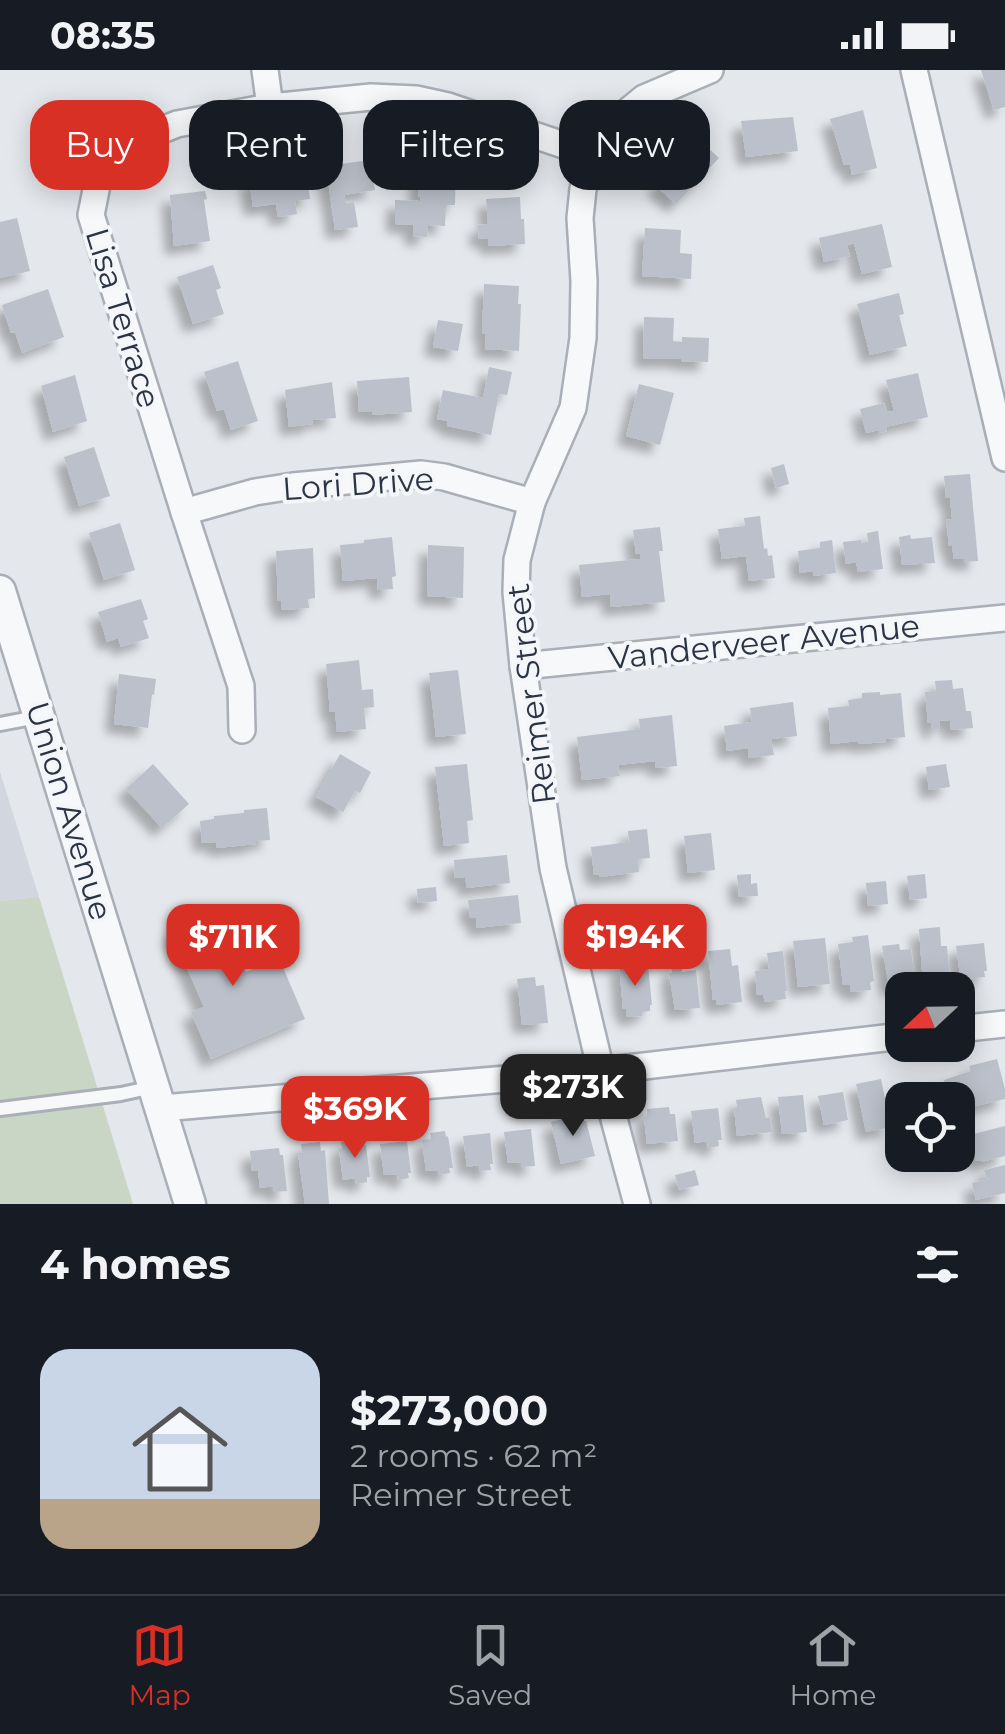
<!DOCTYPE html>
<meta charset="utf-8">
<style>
body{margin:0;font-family:Montserrat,sans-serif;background:#242831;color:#f1f3f6;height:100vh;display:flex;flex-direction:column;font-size:38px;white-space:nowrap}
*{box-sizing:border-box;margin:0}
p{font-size:32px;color:#9ea1a6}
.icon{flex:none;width:55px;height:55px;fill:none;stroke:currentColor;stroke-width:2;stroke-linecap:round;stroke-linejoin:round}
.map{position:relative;height:1134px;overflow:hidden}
.sheet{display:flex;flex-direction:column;background:#171b24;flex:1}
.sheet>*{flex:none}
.guide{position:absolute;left:30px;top:30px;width:945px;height:90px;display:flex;gap:20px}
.needle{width:65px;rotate:248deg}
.controls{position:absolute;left:885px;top:902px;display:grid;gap:20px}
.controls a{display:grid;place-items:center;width:90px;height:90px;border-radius:20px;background:#171b24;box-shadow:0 5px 25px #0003;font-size:50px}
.price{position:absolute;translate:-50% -85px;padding:0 22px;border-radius:20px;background:#d93025;color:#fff;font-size:32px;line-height:65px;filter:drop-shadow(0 2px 5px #0008)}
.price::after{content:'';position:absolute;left:50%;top:60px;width:30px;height:22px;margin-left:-15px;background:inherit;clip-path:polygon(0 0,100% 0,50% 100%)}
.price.selected{background:#222;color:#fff}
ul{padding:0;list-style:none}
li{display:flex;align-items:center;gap:30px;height:250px;padding:0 40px}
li+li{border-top:2px solid #363941}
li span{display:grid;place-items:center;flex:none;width:280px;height:200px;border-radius:30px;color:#555}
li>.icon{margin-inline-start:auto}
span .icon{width:120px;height:120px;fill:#fffc;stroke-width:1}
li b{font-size:42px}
h2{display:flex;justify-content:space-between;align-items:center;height:120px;padding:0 40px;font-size:42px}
.chip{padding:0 35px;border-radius:30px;background:#171b24;box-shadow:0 5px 25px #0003;font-size:35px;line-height:90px}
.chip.selected{background:#d93025;color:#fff}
.status{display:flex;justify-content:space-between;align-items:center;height:70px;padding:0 50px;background:#171b24;direction:ltr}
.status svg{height:28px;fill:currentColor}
.menu{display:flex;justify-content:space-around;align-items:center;height:140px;border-top:2px solid #363941;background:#171b24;font-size:28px;color:#9ea1a6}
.menu a{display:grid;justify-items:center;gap:5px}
.menu .selected{color:#d93025}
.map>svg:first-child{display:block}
.built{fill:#d2d6de}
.green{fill:#c9d6c5}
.building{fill:#bbc0ca;filter:url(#shadow)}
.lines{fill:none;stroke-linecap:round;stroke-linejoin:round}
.service-casing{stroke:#a9aeb7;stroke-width:18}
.minor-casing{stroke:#a9aeb7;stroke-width:30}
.tertiary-casing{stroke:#a9aeb7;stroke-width:35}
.service{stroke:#f7f8fa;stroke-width:12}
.minor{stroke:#f7f8fa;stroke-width:25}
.tertiary{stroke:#f7f8fa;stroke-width:30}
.labels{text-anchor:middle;stroke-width:8;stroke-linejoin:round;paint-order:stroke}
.street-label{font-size:32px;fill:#2b3445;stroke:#f4f6f9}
</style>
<div class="status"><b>08:35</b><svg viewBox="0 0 49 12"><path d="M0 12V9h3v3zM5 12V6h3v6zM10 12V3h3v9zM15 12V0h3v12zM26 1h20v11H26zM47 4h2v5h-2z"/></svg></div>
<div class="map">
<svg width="1005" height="1134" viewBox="0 0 1005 1134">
<defs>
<filter id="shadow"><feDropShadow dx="-9" dy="9" stdDeviation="5" flood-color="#0004"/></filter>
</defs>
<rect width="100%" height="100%" fill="#e4e7ec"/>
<!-- built -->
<polygon class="built" points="0,702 39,827 0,831"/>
<!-- green -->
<polygon class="green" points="39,827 133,1134 0,1134 0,831"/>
<!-- building -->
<g class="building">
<polygon points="981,0 1005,0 1005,37 994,40"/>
<polygon points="863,40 877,98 852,105 850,94 844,95 830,49"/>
<polygon points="793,47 798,81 746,87 741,51"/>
<polygon points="693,64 719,88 676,134 656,116 671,99 666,94"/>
<polygon points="370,90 375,120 344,125 346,133 354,132 358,157 335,160 326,96"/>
<polygon points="419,95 456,97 455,135 446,135 445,156 428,155 427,167 413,166 413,155 395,154 395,130 420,131 421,127 418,127"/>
<polygon points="306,97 310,129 295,131 297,144 278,147 276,134 253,137 249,108 262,107 261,102"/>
<polygon points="205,121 207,129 204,130 210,171 174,176 170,125"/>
<polygon points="520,127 521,149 524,149 525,174 489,176 488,168 479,169 478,155 488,154 486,129"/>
<polygon points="17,148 30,201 0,208 0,152"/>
<polygon points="882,154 892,197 862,204 854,173 847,175 850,186 824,192 819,168"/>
<polygon points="645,158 681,160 680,183 692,184 691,209 642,206"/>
<polygon points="213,195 221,218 216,220 224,244 193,254 177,207"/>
<polygon points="484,214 519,216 518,234 521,234 519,281 485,279 486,264 482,264"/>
<polygon points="48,219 64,267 22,283 15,262 11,263 2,235"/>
<polygon points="899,223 904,244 899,245 907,276 870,285 857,234"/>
<polygon points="644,247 674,248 673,271 682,272 682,267 709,268 708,292 681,291 681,289 643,289"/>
<polygon points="438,250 463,254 458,281 433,277"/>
<polygon points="238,291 258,351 231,360 224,339 217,341 204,302"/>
<polygon points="489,297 512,302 507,325 499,324 491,365 447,356 448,351 437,349 443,320 483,328"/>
<polygon points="918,303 928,347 886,357 887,361 880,363 879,360 866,363 860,339 884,333 887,342 894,341 886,310"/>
<polygon points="75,305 87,351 53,362 41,316"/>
<polygon points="409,307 412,342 372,345 372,341 359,342 357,311"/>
<polygon points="332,312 336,348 312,350 313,354 289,357 285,320"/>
<polygon points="639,314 674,323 660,375 626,366"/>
<polygon points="94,377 110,426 79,436 64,387"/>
<polygon points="784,394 789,414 776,418 771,398"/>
<polygon points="970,404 978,491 964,492 964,489 954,489 952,476 949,476 946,450 952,449 950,428 946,428 944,406"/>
<polygon points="760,446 764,479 767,478 768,486 772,485 775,508 749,511 746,486 722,489 718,459 745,456 744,448"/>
<polygon points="120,453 135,500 104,510 89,463"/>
<polygon points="660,457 663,481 659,481 665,532 611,537 610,524 582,527 579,495 640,489 640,483 636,484 633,460"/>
<polygon points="878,461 883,499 858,502 856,492 846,494 843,472 861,470 861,473 868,472 867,463"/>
<polygon points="910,465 911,469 932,467 935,493 902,495 899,467"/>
<polygon points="392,467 396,506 392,507 393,519 378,520 377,508 343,511 340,475 364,473 364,470"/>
<polygon points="832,470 836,503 813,506 813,501 800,503 798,481 820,478 820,472"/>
<polygon points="428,475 464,477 463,528 427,526"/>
<polygon points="313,478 315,528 308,529 309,538 282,540 281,531 278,531 276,481"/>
<polygon points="141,529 148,549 143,551 149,568 121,577 118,568 107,572 98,542"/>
<polygon points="359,590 362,620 373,619 374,637 364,638 366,659 337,662 335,641 330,642 326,594"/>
<polygon points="458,600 466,664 436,667 429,603"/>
<polygon points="119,604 156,609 154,625 152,624 148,658 114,654"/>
<polygon points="952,610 953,619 963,618 966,641 971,641 973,658 951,660 950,650 939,651 940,659 931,660 931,653 928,653 925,622 936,621 935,611"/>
<polygon points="880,622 880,625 901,623 905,667 886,669 886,672 858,674 858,671 831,674 828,638 849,636 848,630 862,628 862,623"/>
<polygon points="793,632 797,666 771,669 774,685 749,688 748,678 727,681 724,656 752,652 750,638"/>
<polygon points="672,645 677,696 656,698 655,691 618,695 620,706 582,710 577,667 640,659 639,649"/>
<polygon points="340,684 371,702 360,723 355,721 343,742 316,727"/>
<polygon points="153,694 189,734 162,758 126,719"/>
<polygon points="467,694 473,750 467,751 469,773 444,776 435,697"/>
<polygon points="946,694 950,717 929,720 926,697"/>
<polygon points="267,738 270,770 256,771 256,774 217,778 216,772 202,773 200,751 214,749 214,746 244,743 244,740"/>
<polygon points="647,759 650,788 638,789 639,802 600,807 599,804 594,805 591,777 629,772 628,761"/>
<polygon points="711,763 715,800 688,803 684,766"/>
<polygon points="507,785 510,813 467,818 465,807 455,808 454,790"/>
<polygon points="751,804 751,814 757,813 758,826 739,827 737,805"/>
<polygon points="925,804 927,828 910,830 907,806"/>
<polygon points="886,811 888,834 868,836 866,813"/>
<polygon points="436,817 437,831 418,833 417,819"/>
<polygon points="518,825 521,853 477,858 476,847 470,848 468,830"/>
<polygon points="219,840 246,902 279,888 305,949 211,989 191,942 204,937 171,861"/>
<polygon points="940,857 941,876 947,876 950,911 923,914 919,859"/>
<polygon points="868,865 874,911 870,912 871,920 851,922 850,915 843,915 838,874 853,872 852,867"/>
<polygon points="825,868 830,914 798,917 793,871"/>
<polygon points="984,873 987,901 984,901 985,907 963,909 962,905 960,905 956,876"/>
<polygon points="899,874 900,880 911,879 915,911 913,911 913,914 889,917 882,876"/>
<polygon points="730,879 732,896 738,895 742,932 716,935 716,930 713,930 708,881"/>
<polygon points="783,881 787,921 785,921 786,929 765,932 763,924 757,925 755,901 769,899 767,883"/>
<polygon points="636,892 637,898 648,896 652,935 650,935 650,941 642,942 642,946 627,947 626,938 623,939 619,894"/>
<polygon points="682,895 682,902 696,900 700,938 675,940 669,903 672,903 671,896"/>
<polygon points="535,907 536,916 544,915 548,953 522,955 517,909"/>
<polygon points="997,989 1005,1019 1005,1029 964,1039 959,1022 948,1026 944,1010 971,1001 969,996"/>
<polygon points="881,1009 891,1057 866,1062 856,1014"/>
<polygon points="843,1022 848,1050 824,1055 818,1026"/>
<polygon points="803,1025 807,1062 782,1064 778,1027"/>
<polygon points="761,1027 766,1048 770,1048 772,1062 737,1066 734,1038 737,1037 736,1030"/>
<polygon points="669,1037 670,1044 675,1044 678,1071 647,1074 644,1047 647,1046 647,1039"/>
<polygon points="718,1038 722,1070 718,1070 719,1076 708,1078 707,1071 695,1073 691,1041"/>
<polygon points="582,1044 584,1051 586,1051 595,1086 561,1094 551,1052"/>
<polygon points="1005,1056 1005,1086 981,1092 981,1090 976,1091 970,1065"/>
<polygon points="531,1059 535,1096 521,1097 521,1092 508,1093 504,1062"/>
<polygon points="445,1061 446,1067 448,1066 453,1098 449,1098 450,1103 439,1105 438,1100 426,1101 422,1070 431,1069 430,1063"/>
<polygon points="490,1063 493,1094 490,1094 491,1100 479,1101 479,1095 467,1097 463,1066"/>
<polygon points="362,1069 363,1075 366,1075 370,1107 367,1107 367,1112 356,1114 355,1108 343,1110 339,1079 342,1079 341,1072"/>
<polygon points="407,1071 411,1103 408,1103 409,1108 398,1110 397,1104 384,1105 380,1074"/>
<polygon points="320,1072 321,1081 325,1080 329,1134 305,1134 298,1083 302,1083 301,1074"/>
<polygon points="279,1078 280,1085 283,1085 287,1121 273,1122 273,1116 260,1118 258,1100 252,1101 250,1081"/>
<polygon points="1005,1095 1005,1123 976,1130 972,1113 987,1110 984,1100"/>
<polygon points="695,1100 699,1115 679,1120 675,1105"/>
</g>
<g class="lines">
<!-- service casing -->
<g class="service-casing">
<g id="service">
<polyline points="0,654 37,647"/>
<polyline points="0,1039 121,1024 153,1017"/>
</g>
</g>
<!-- minor casing -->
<g class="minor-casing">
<g id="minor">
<polyline points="265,0 270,37"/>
<polyline points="914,0 1005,388"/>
<polyline points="184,442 255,422 293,416 421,404 444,407 532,432"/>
<polyline points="523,596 1005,548"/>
<polyline points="242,660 241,616 184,442 91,145 98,110 108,94 137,70 177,54 270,37 371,27 416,29 448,36 593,85"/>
<polyline points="958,959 1005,954"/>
<polyline points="162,1038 601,1001 902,966"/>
<polyline points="637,1134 601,1001 553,798 523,596 516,522 517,490 532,432 573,338 583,268 584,211 580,148 583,119 598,71 616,51 644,28 710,0"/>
</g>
</g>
<!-- tertiary casing -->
<g class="tertiary-casing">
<polyline id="tertiary" points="0,521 190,1134"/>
</g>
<!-- service -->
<use href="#service" class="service"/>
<!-- minor -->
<use href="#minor" class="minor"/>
<!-- tertiary -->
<use href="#tertiary" class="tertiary"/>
</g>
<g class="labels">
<!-- street labels -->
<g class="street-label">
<text transform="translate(123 248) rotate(73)" y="11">Lisa Terrace</text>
<text transform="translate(358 414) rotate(-4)" y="11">Lori Drive</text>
<text transform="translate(764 572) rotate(-6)" y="11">Vanderveer Avenue</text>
<text transform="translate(531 624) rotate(-97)" y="11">Reimer Street</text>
<text transform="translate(69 741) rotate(73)" y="11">Union Avenue</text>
</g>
</g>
</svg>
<div class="controls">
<a><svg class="needle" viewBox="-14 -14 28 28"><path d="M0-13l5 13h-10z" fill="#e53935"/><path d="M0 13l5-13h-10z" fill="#9ea1a6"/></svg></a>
<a><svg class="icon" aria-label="locate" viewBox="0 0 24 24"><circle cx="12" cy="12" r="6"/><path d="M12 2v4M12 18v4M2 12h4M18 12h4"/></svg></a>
</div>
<b class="price" style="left:233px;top:919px">$711K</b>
<b class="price" style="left:635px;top:919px">$194K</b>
<b class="price selected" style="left:573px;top:1069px">$273K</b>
<b class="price" style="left:355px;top:1091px">$369K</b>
<div class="guide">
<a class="chip selected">Buy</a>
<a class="chip">Rent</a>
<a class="chip">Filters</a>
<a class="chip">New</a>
</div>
</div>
<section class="sheet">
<h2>4 homes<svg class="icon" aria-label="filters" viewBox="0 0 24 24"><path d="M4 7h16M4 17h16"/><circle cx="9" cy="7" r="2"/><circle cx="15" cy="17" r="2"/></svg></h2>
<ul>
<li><span style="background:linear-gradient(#c9d6e8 75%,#b9a48a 0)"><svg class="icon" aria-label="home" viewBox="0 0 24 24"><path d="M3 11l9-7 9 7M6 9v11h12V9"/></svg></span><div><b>$273,000</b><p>2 rooms · 62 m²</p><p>Reimer Street</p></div></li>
</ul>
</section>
<nav class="menu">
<a class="selected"><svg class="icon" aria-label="map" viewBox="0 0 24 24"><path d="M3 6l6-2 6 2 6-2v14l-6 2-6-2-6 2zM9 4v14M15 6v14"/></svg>Map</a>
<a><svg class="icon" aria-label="saved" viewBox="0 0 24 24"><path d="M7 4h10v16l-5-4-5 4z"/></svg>Saved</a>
<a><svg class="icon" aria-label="home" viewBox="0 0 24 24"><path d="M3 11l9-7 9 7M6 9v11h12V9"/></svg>Home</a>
</nav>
